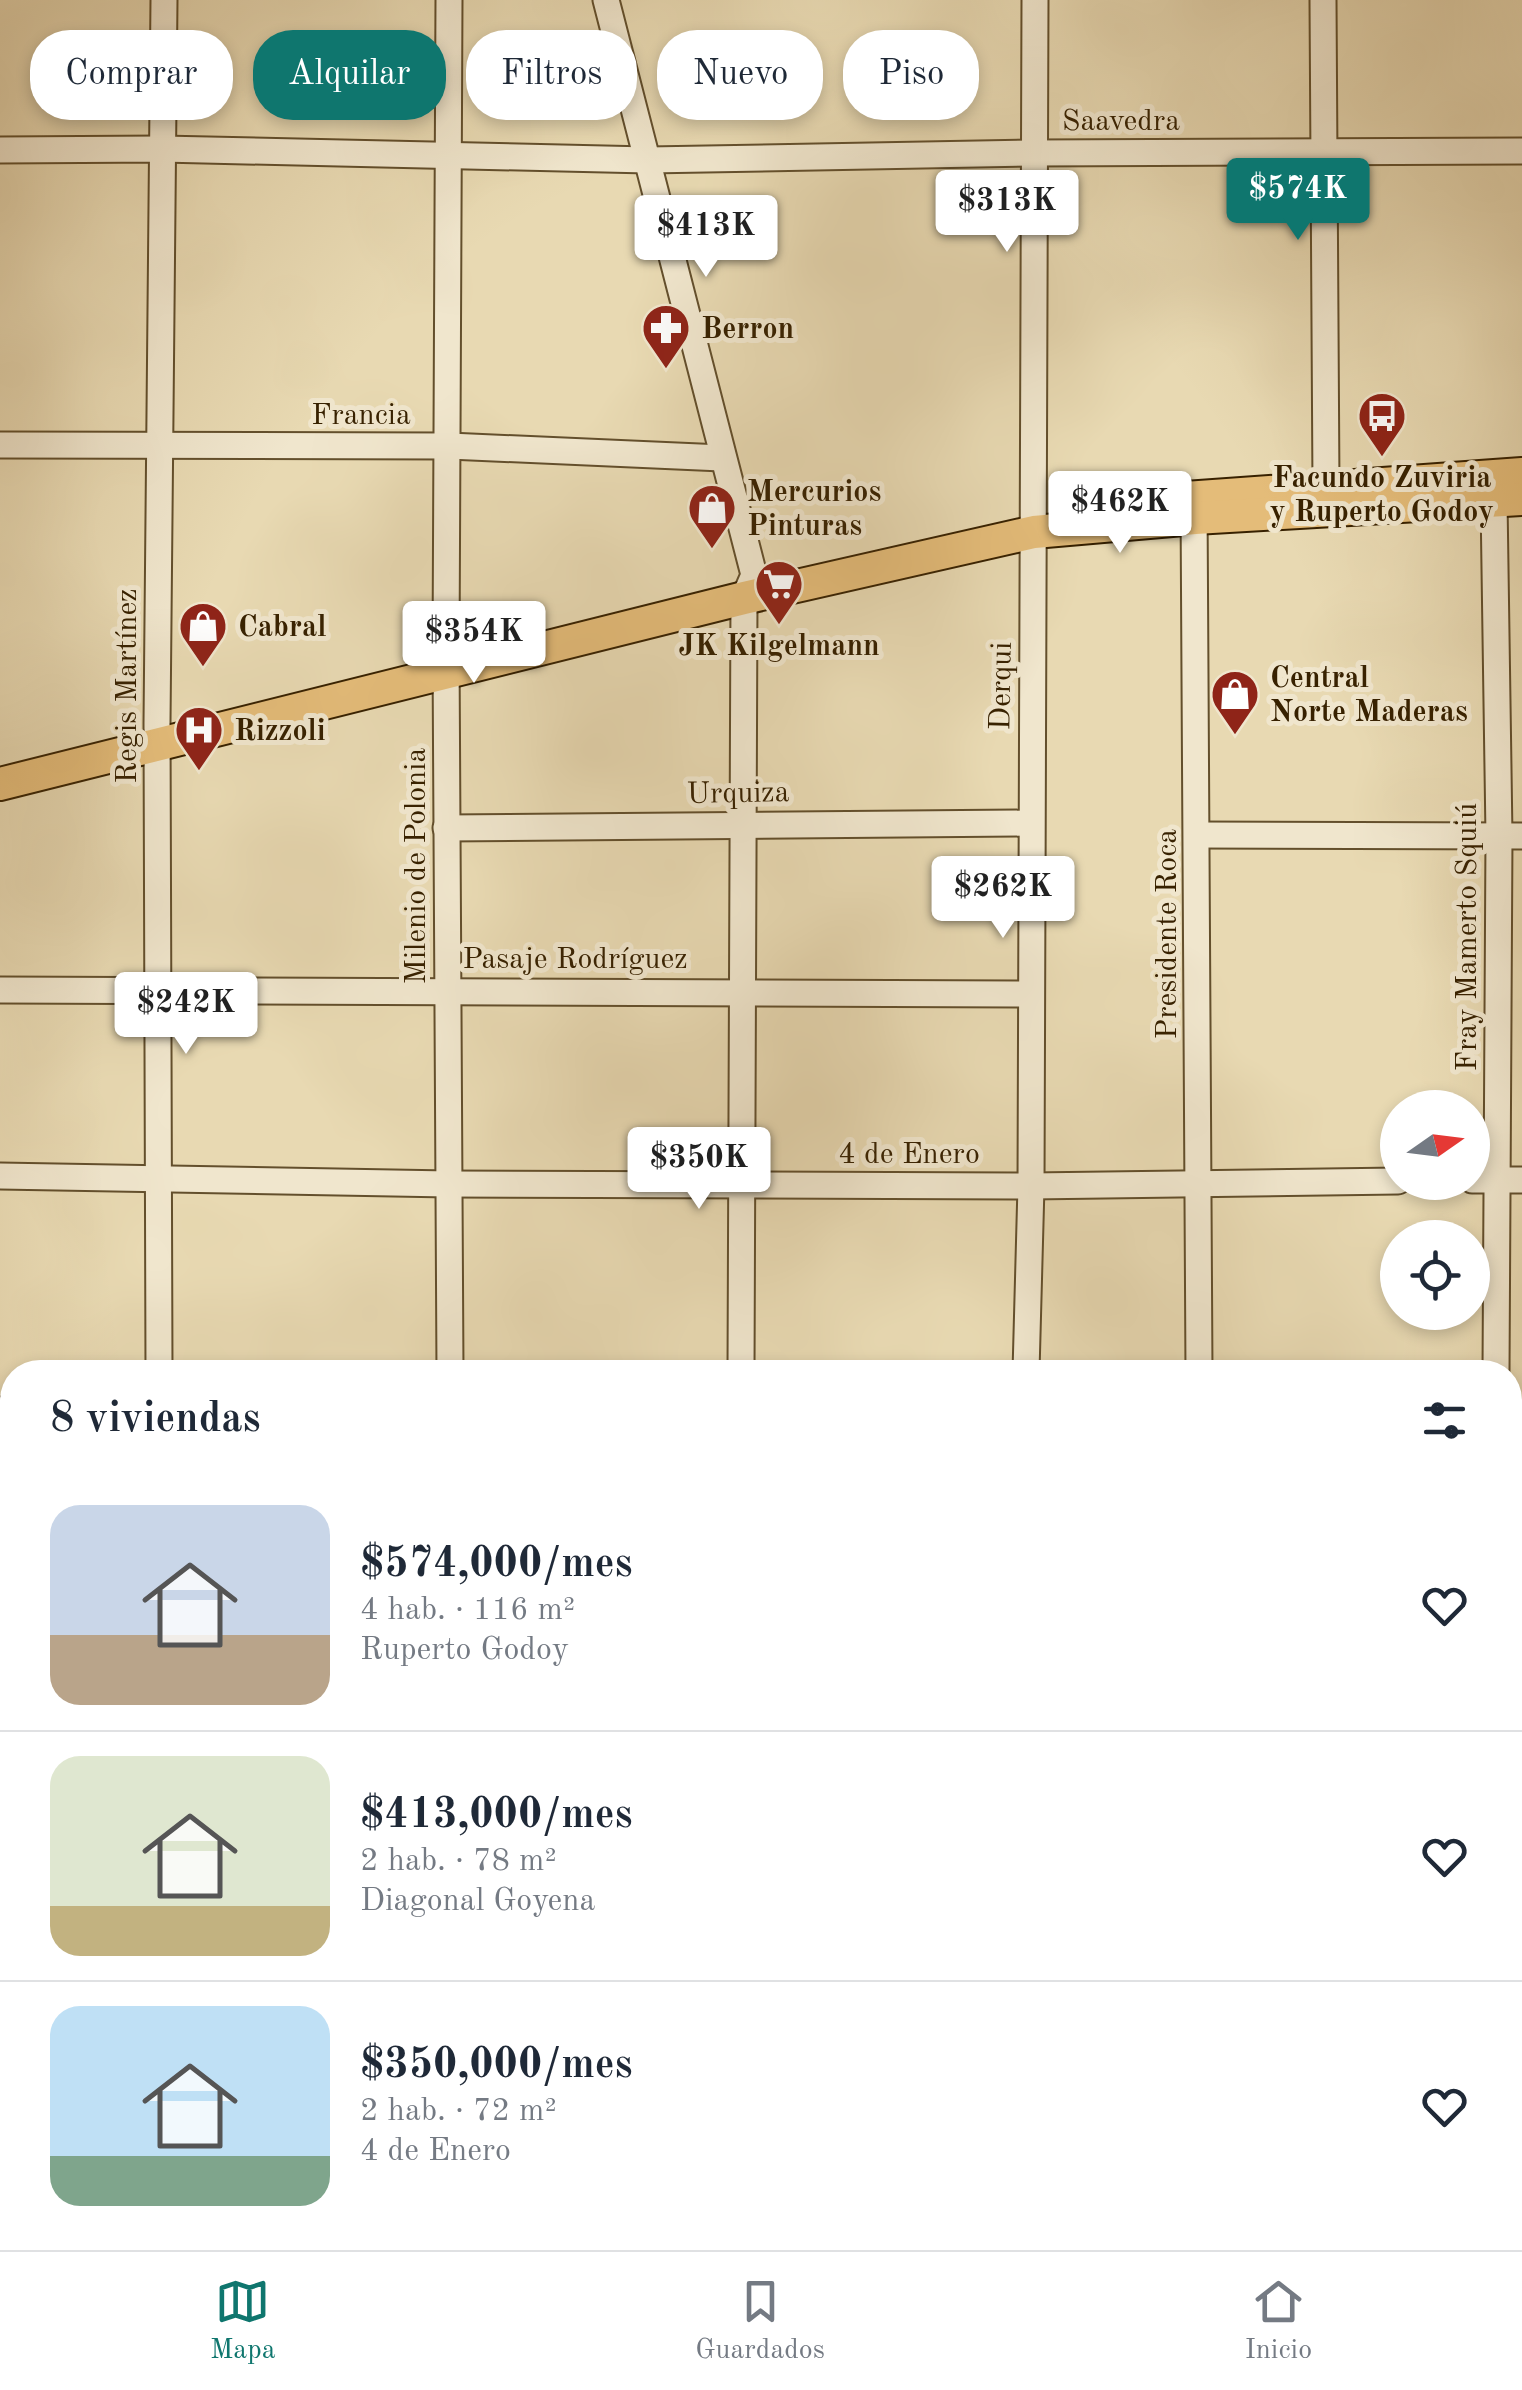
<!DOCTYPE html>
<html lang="es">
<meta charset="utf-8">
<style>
body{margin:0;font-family:"Old Standard TT",serif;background:#f6f6f7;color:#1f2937;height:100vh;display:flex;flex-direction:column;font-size:38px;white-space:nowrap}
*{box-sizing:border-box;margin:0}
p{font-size:32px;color:#747a83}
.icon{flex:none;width:55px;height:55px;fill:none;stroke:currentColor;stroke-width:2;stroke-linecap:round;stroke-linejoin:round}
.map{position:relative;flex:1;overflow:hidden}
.panel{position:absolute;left:0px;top:1360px;width:1522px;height:890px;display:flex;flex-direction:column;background:#fff;border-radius:40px 40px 0 0;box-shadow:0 5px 15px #0003}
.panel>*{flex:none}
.hud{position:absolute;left:30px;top:30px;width:1000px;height:90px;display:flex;gap:20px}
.needle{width:65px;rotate:76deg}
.buttons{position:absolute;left:1380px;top:1090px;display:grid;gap:20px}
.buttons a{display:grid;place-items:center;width:110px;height:110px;border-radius:50%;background:#fff;box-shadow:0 5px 15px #0003;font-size:50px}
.price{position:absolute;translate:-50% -85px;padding:0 22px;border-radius:10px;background:#fff;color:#222;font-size:32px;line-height:65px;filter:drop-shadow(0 2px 5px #0008)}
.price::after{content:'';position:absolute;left:50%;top:60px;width:30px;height:22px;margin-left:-15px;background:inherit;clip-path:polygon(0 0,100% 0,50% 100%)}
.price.active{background:#0f766e;color:#fff}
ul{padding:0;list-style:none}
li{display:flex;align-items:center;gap:30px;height:250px;padding:0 50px}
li+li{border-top:2px solid #e0e1e3}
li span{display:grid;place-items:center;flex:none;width:280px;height:200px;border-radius:30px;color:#555}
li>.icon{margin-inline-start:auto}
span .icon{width:120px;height:120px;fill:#fffc;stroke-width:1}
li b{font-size:42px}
h2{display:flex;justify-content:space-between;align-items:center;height:120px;padding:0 50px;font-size:42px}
.pill{padding:0 35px;border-radius:40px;background:#fff;box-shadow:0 5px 15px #0003;font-size:35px;line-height:90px}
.pill.active{background:#0f766e;color:#fff}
.menu{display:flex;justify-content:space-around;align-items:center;height:140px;border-top:2px solid #e0e1e3;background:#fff;font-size:28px;color:#747a83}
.menu a{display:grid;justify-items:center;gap:5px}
.menu .active{color:#0f766e}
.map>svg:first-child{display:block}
.green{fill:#b5bf8c;stroke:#767046;stroke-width:2.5}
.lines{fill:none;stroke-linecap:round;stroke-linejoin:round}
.minor-casing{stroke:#634f2c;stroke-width:29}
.major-casing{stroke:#372100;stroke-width:36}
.minor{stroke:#f0e6cd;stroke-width:25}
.major{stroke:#e4bc79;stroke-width:32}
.labels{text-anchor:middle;stroke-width:10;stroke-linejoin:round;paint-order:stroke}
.street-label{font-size:30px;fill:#372100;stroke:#f0e6cd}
.poi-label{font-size:30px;font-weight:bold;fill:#372100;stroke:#f0e6cd;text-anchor:start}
</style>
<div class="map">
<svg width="1522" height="2250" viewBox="0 0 1522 2250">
<rect width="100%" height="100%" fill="#e8d9b2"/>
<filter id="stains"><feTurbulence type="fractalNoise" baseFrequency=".002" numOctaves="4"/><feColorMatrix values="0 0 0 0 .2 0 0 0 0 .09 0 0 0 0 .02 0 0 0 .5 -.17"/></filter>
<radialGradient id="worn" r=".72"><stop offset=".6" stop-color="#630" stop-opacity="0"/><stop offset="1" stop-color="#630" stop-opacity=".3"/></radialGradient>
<!-- green -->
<g class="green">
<polygon points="0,1419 12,1431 12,1909 0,1909"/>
<polygon points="1522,2206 1522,2250 1450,2250 1470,2238 1510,2238 1510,2214"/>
</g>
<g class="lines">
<!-- minor casing -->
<g class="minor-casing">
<g id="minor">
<polyline points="449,0 446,652 450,1372"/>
<polyline points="606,0 754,575 744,598 741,1372"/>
<polyline points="1323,0 1326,486"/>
<polyline points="0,150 162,149 648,160 1034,153 1522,151"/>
<polyline points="0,445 449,446 722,458"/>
<polyline points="1494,501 1499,836 1496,1372"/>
<polyline points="1194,503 1199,1372"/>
<polyline points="446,828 1031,823"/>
<polyline points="1198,835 1522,836"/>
<polyline points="0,990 1030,994"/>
<polyline points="0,1176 449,1184 1031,1186 1398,1181"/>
<polyline points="1472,1180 1522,1180"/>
<polyline points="159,1372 157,723 164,0"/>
<polyline points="1026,1372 1031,1186 1035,0"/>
<polyline points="0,1410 12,1421"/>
<polyline points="1510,1554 1522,1554"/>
<polyline points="0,1925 12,1925"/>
<polyline points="1510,1948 1522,1948"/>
<polyline points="1202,2238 1202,2250"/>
<polyline points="158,2250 158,2238"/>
<polyline points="447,2250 447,2238"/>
<polyline points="741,2250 741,2238"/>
<polyline points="1026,2250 1026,2238"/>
<polyline points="1496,2250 1496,2238"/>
</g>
</g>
<!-- major casing -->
<g class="major-casing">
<g id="major">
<polyline points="1129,502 1522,474"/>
<polyline points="0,784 744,598 1034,532 1195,518 1522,499"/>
</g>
</g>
<!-- minor -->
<use href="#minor" class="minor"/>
<!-- major -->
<use href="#major" class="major"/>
</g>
<!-- icons -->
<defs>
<g id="pharmacy-pin" transform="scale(2.5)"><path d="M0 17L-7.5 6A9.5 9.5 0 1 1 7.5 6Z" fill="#8f2418" stroke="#f0e6cd"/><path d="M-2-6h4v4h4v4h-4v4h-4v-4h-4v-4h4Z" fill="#fff"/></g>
<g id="bus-pin" transform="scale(2.5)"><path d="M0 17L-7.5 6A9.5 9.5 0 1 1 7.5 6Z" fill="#8f2418" stroke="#f0e6cd"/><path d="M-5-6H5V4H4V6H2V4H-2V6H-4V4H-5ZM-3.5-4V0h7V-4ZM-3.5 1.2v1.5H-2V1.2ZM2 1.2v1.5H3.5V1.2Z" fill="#fff"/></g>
<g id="shop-pin" transform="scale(2.5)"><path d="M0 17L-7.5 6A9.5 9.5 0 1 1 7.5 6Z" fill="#8f2418" stroke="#f0e6cd"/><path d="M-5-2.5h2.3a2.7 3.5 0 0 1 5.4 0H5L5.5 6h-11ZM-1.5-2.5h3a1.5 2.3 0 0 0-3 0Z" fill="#fff"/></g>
<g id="supermarket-pin" transform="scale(2.5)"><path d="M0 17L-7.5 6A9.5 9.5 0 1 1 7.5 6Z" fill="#8f2418" stroke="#f0e6cd"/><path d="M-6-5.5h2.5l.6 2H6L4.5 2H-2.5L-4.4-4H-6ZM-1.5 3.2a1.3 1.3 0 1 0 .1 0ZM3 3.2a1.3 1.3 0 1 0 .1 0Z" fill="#fff"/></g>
<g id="hospital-pin" transform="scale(2.5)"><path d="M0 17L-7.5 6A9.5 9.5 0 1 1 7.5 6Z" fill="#8f2418" stroke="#f0e6cd"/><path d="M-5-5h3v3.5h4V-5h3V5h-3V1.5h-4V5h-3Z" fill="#fff"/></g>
</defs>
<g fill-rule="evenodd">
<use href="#pharmacy-pin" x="666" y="328"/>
<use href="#bus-pin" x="1382" y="416"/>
<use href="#shop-pin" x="712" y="508"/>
<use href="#supermarket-pin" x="779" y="584"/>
<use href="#shop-pin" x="203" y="626"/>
<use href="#shop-pin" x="1235" y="694"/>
<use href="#hospital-pin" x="199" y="730"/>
</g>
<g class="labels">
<!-- street labels -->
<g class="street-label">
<text x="1121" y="130">Saavedra</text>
<text x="361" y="424">Francia</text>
<text transform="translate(126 686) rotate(-90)" y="10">Regis Martínez</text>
<text transform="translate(1000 686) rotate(-89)" y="10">Derqui</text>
<text transform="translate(738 792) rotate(-1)" y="10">Urquiza</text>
<text transform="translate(415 866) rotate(-90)" y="10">Milenio de Polonia</text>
<text transform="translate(1166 934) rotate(-90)" y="10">Presidente Roca</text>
<text transform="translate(1466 937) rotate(-90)" y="10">Fray Mamerto Squiú</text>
<text x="575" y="968">Pasaje Rodríguez</text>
<text x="909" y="1163">4 de Enero</text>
</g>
<!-- poi labels -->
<g class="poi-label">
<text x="701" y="338">Berron</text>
<text x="1382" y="487" text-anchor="middle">Facundo Zuviria<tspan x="1382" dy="34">y Ruperto Godoy</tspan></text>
<text x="747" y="501">Mercurios<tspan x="747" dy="34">Pinturas</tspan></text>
<text x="238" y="636">Cabral</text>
<text x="779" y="655" text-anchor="middle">JK Kilgelmann</text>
<text x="1270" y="687">Central<tspan x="1270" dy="34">Norte Maderas</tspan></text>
<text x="234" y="740">Rizzoli</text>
</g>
</g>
<rect width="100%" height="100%" filter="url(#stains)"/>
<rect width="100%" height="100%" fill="url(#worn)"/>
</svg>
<div class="buttons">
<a><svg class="needle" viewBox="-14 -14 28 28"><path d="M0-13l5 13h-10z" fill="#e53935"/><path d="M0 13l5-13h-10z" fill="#747a83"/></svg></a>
<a><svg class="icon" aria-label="locate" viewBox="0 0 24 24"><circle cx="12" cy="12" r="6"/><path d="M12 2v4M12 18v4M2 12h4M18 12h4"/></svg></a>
</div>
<b class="price active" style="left:1298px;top:243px">$574K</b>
<b class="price" style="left:1007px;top:255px">$313K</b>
<b class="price" style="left:706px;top:280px">$413K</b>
<b class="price" style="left:1120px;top:556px">$462K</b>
<b class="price" style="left:474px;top:686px">$354K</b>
<b class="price" style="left:1003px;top:941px">$262K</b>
<b class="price" style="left:186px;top:1057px">$242K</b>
<b class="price" style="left:699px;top:1212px">$350K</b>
<div class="hud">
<a class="pill">Comprar</a>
<a class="pill active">Alquilar</a>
<a class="pill">Filtros</a>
<a class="pill">Nuevo</a>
<a class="pill">Piso</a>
</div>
<section class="panel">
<h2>8 viviendas<svg class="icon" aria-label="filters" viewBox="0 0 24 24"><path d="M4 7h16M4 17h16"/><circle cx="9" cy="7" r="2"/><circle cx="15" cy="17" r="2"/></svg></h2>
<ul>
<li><span style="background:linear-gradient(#c9d6e8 65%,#b9a48a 0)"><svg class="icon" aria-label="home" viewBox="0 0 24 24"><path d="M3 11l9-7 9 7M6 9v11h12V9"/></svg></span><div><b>$574,000/mes</b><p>4 hab. · 116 m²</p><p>Ruperto Godoy</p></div><svg class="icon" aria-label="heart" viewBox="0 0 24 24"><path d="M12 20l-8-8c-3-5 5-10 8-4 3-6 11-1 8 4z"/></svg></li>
<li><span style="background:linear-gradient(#dfe7d0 75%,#c2b280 0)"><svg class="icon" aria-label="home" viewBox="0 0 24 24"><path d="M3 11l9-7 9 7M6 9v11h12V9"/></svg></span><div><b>$413,000/mes</b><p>2 hab. · 78 m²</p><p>Diagonal Goyena</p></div><svg class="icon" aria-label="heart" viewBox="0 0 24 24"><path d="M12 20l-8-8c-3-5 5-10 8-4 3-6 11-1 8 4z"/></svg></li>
<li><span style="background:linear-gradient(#bfe0f5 75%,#7fa58c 0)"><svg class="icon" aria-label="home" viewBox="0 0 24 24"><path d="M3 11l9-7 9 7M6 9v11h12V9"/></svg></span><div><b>$350,000/mes</b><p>2 hab. · 72 m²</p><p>4 de Enero</p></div><svg class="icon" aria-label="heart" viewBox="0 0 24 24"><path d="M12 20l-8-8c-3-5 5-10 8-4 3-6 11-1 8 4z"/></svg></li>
</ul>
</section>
</div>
<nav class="menu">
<a class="active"><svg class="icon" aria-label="map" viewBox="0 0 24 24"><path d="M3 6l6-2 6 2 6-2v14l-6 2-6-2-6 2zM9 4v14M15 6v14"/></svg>Mapa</a>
<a><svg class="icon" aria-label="saved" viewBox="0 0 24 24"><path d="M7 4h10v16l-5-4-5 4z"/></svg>Guardados</a>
<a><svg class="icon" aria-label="home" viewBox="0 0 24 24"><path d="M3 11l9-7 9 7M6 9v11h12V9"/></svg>Inicio</a>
</nav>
